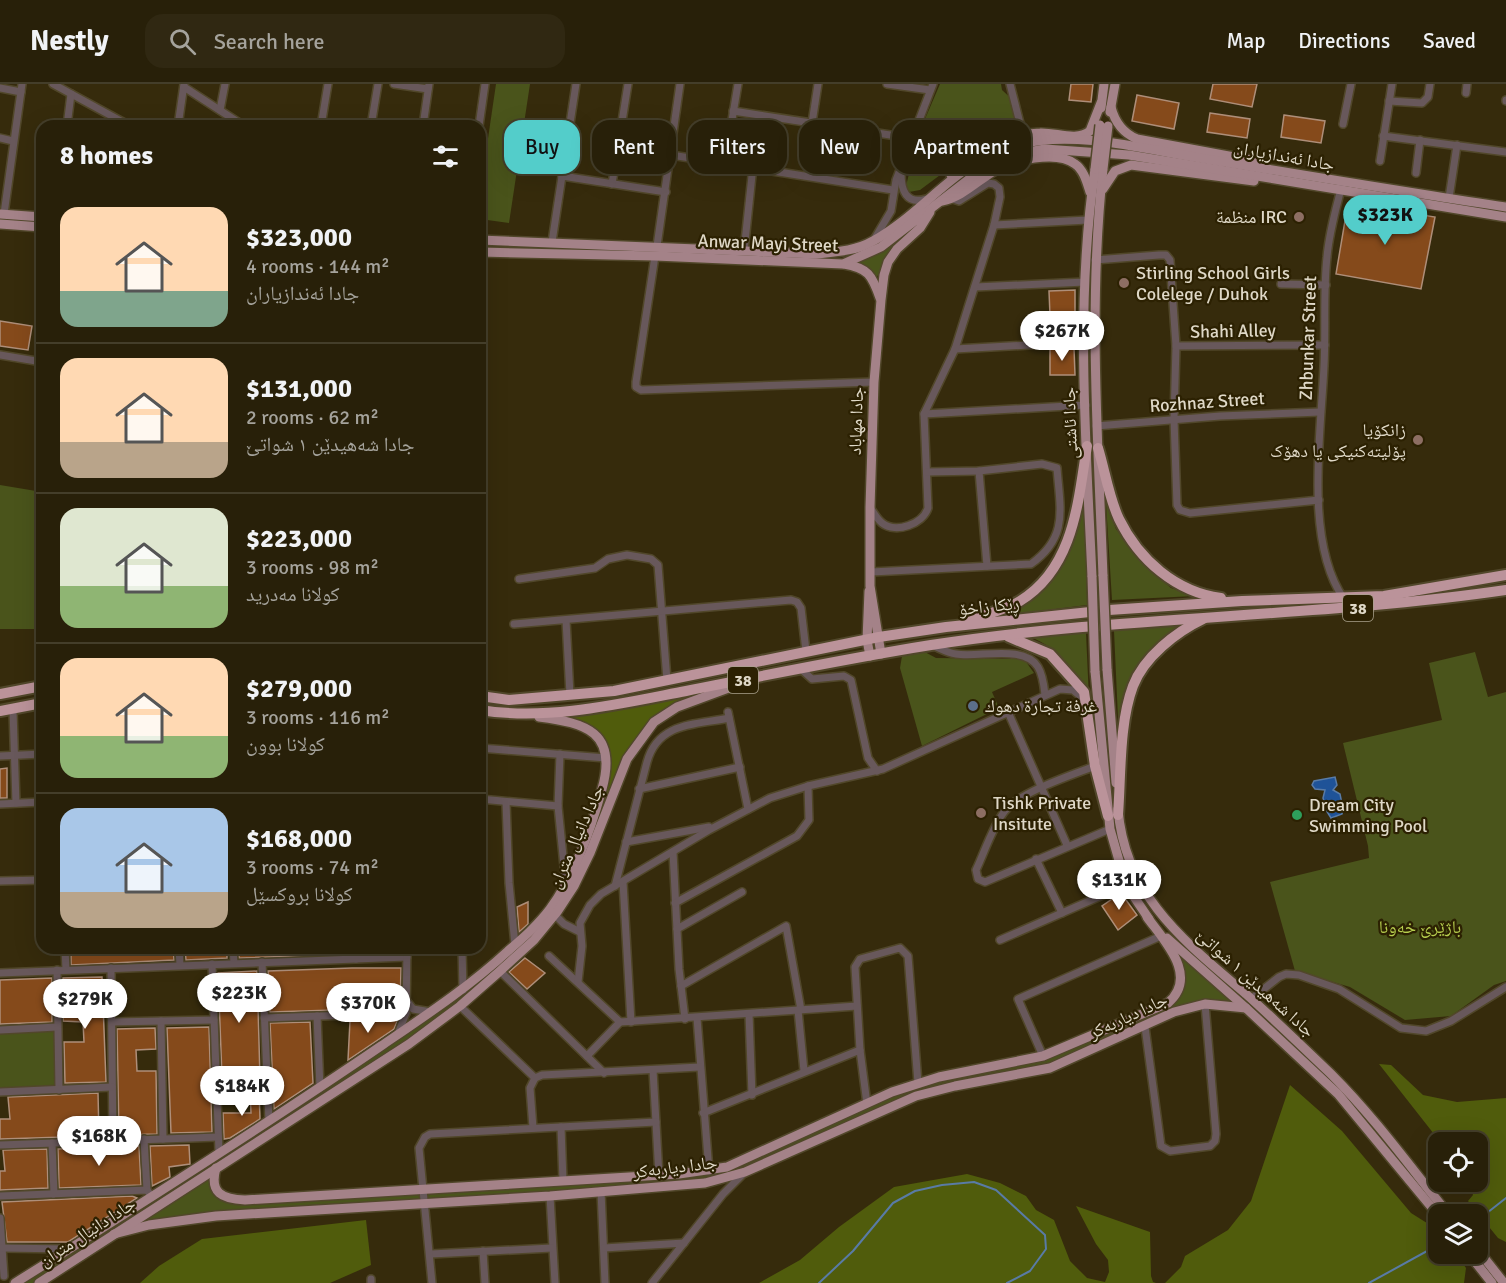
<!DOCTYPE html>
<meta charset="utf-8">
<style>
body{margin:0;font-family:Signika,"Noto Naskh Arabic",sans-serif;background:#302812;color:#f1f3f6;height:100vh;display:flex;flex-direction:column;font-size:22px;white-space:nowrap}
*{box-sizing:border-box;margin:0}
p{font-size:20px;color:#a5a39c}
.icon{flex:none;width:33px;height:33px;fill:none;stroke:currentColor;stroke-width:2;stroke-linecap:round;stroke-linejoin:round}
.map{position:relative;flex:1;overflow:hidden}
.sheet{position:absolute;left:36px;top:36px;width:450px;height:834px;display:flex;flex-direction:column;background:#282009;border-radius:18px;box-shadow:0 6px 24px #0002,0 0 0 2px #443e2a}
.sheet>*{flex:none}
.guide{position:absolute;left:504px;top:36px;width:570px;height:54px;display:flex;gap:12px}
.buttons{position:absolute;left:1428px;top:1048px;display:grid;gap:12px}
.buttons a{display:grid;place-items:center;width:60px;height:60px;border-radius:12px;background:#282009;box-shadow:0 6px 24px #0002,0 0 0 2px #443e2a;font-size:30px}
.price{position:absolute;translate:-50% -51px;padding:0 14px;border-radius:21px;background:#fff;color:#222;font-size:20px;line-height:39px;filter:drop-shadow(0 2px 3px #0008)}
.price::after{content:'';position:absolute;left:50%;top:36px;width:18px;height:14px;margin-left:-9px;background:inherit;clip-path:polygon(0 0,100% 0,50% 100%)}
.price.current{background:#53cdca;color:#111}
ul{padding:0;list-style:none}
li{display:flex;align-items:center;gap:18px;height:150px;padding:0 24px}
li+li{border-top:2px solid #443e2a}
li span{display:grid;place-items:center;flex:none;width:168px;height:120px;border-radius:18px;color:#555}
li>.icon{margin-inline-start:auto}
span .icon{width:72px;height:72px;fill:#fffc;stroke-width:1}
li b{font-size:26px}
h2{display:flex;justify-content:space-between;align-items:center;height:72px;padding:0 24px;font-size:26px}
.chip{padding:0 21px;border-radius:18px;background:#282009;box-shadow:0 6px 24px #0002,0 0 0 2px #443e2a;font-size:21px;line-height:54px}
.chip.current{background:#53cdca;color:#111}
header{display:flex;align-items:center;gap:36px;box-sizing:border-box;height:84px;padding:0 30px;background:#282009;border-bottom:2px solid #443e2a}
header strong{font-size:28px}
nav{display:flex;gap:33px;margin-inline-start:auto;font-size:21px}
.search{width:420px;height:54px;background:#302812;display:flex;align-items:center;gap:15px;box-sizing:border-box;padding:0 21px;border-radius:18px;color:#a5a39c;font-size:22px}
.map>svg:first-child{display:block}
.green{fill:#4a541b}
.forest{fill:#505c0c}
.water{fill:#1f5398;stroke:#597ba6;stroke-width:1.5}
.lines{fill:none;stroke-linecap:round;stroke-linejoin:round}
.stream{stroke:#597ba6;stroke-width:2}
.building{fill:#854a1b;stroke:#ae8e79;stroke-width:1.5}
.minor-casing{stroke:#51472a;stroke-width:10}
.major-casing{stroke:#51472a;stroke-width:12}
.highway-casing{stroke:#51472a;stroke-width:14}
.minor{stroke:#68585b;stroke-width:7}
.major{stroke:#a48288;stroke-width:9}
.highway{stroke:#bb939a;stroke-width:10}
.major-bridge-casing{stroke:#51472a;stroke-width:12;stroke-linecap:butt}
.major-bridge{stroke:#a48288;stroke-width:9}
.education-dot{fill:#8d6e63;stroke:#2c2102;stroke-width:2}
.service-dot{fill:#5c6f8a;stroke:#2c2102;stroke-width:2}
.leisure-dot{fill:#2e9e5b;stroke:#2c2102;stroke-width:2}
.labels{text-anchor:middle;stroke-width:4.5;stroke-linejoin:round;paint-order:stroke}
.shield{fill:#2c2102;stroke:#a9a18c;stroke-width:1.5}
.shield-label{font-size:16px;font-weight:bold;fill:#dfd8c7}
.street-label{font-size:18px;fill:#dfd8c7;stroke:#2c2102}
.poi-label{font-size:18px;fill:#dfd8c7;stroke:#2c2102;text-anchor:start}
.park-label{font-size:18px;fill:#b7ce4e;stroke:#2c2102}
</style>
<header>
<strong>Nestly</strong>
<div class="search"><svg class="icon" aria-label="search" viewBox="0 0 24 24"><circle cx="10" cy="10" r="6"/><path d="M15 15l6 6"/></svg>Search here</div>
<nav><a>Map</a><a>Directions</a><a>Saved</a></nav>
</header>
<div class="map">
<svg width="1506" height="1199" viewBox="0 0 1506 1199">
<rect width="100%" height="100%" fill="#362b0c"/>
<!-- green -->
<g class="green">
<polygon points="496,0 530,0 509,139 480,135 480,109"/>
<polygon points="940,0 1001,0 1002,6 1015,18 1019,42 1016,47 983,59 920,106 909,108 906,102 919,49"/>
<polygon points="919,141 892,165 876,195 868,184 856,179 883,166"/>
<polygon points="0,401 42,408 42,545 0,545"/>
<path d="M1085,412L1087,521L1007,531C1031,516 1057,492 1070,467C1078,450 1081,430 1085,412Z"/>
<polygon points="1106,419 1116,445 1145,481 1171,504 1195,512 1112,516"/>
<polygon points="1185,538 1144,575 1119,656 1114,547"/>
<path d="M1086,549L1089,615C1077,588 1059,565 1031,553Z"/>
<polygon points="923,567 936,574 1024,575 1034,589 992,608 999,624 922,662 900,584 902,572"/>
<polygon points="1475,568 1488,613 1506,608 1506,897 1494,901 1451,932 1405,936 1350,903 1295,887 1270,798 1369,774 1368,762 1343,659 1442,636 1429,579"/>
<polygon points="553,832 443,933 213,1085 213,1100 228,1114 709,1087 892,1008 1043,972 1178,910 1173,861 1246,924 1205,920 1050,984 916,1012 745,1088 705,1099 216,1132 133,1144 37,1199 17,1199 318,1006"/>
<polygon points="57,943 59,1006 0,1008 0,946"/>
</g>
<!-- forest -->
<g class="forest">
<path d="M707,608C691,615 672,622 657,632C622,655 596,743 579,783L609,694C610,677 601,647 585,638C579,635 570,634 562,633Z"/>
<polygon points="1379,980 1391,981 1423,1011 1457,1018 1506,1014 1506,1158 1498,1154 1468,1117 1473,1111 1468,1098 1478,1098 1478,1059 1441,1059"/>
<polygon points="1290,1001 1342,1047 1411,1129 1438,1146 1438,1170 1456,1170 1466,1184 1464,1199 1165,1199 1181,1183 1185,1172 1228,1146 1251,1117"/>
<polygon points="967,1090 1000,1099 1026,1112 1036,1126 1054,1136 1070,1177 1087,1194 1105,1198 1109,1188 1108,1176 1096,1160 1076,1122 1150,1148 1151,1192 1153,1198 1156,1199 759,1199 800,1176 839,1143 894,1103"/>
<polygon points="366,1136 371,1181 330,1199 140,1199 159,1182 202,1155"/>
</g>
<!-- water -->
<polygon class="water" points="1335,693 1337,701 1333,706 1340,710 1343,725 1342,730 1331,734 1326,726 1323,714 1325,706 1315,705 1312,701 1314,697"/>
<g class="lines">
<!-- stream -->
<g class="stream">
<polyline points="1478,1136 1506,1114"/>
<polyline points="819,1199 853,1167 893,1119 915,1107 942,1101 974,1098 996,1106 1045,1151 1046,1165 1030,1187 1007,1199"/>
<polyline points="1369,1199 1438,1161"/>
</g>
</g>
<!-- building -->
<g class="building">
<polygon points="1071,0 1093,0 1091,18 1069,16"/>
<polygon points="1213,0 1257,0 1252,23 1210,15"/>
<polygon points="1137,11 1179,19 1174,45 1132,37"/>
<polygon points="1210,29 1250,35 1247,54 1207,48"/>
<polygon points="1284,31 1325,37 1321,59 1281,53"/>
<polygon points="1348,119 1435,133 1421,205 1336,190"/>
<polygon points="1075,206 1075,231 1050,231 1049,207"/>
<polygon points="0,237 32,242 28,266 0,262"/>
<polygon points="1074,264 1075,291 1050,291 1050,265"/>
<polygon points="7,684 7,714 0,714 0,685"/>
<polygon points="1121,809 1137,831 1118,846 1102,822"/>
<polygon points="528,818 528,840 519,848 517,823"/>
<polygon points="71,864 173,864 174,876 71,881"/>
<polygon points="185,864 227,864 227,874 186,876"/>
<polygon points="239,864 349,864 349,870 239,874"/>
<polygon points="525,874 545,889 527,905 509,888"/>
<polygon points="352,884 401,884 400,924 270,928 268,887"/>
<polygon points="257,887 260,994 222,993 218,889"/>
<polygon points="102,893 106,998 65,999 64,958 84,958 83,938 63,937 63,894"/>
<polygon points="52,894 52,938 0,940 0,896"/>
<polygon points="398,935 394,945 348,976 350,937"/>
<polygon points="310,938 313,999 274,1025 270,939"/>
<polygon points="209,943 212,1048 171,1049 167,944"/>
<polygon points="155,944 156,965 136,966 137,987 156,987 157,1050 119,1051 117,945"/>
<polygon points="250,1005 259,1005 260,1035 230,1054 224,1055 223,1029 251,1029"/>
<polygon points="98,1009 99,1052 0,1055 0,1035 10,1035 8,1013"/>
<polygon points="189,1061 190,1080 169,1083 170,1093 152,1102 150,1062"/>
<polygon points="139,1062 141,1101 59,1104 58,1065"/>
<polygon points="47,1065 48,1104 0,1106 0,1087 5,1087 3,1066"/>
<polygon points="132,1112 137,1114 68,1158 7,1158 2,1118"/>
</g>
<g class="lines">
<!-- minor casing -->
<g class="minor-casing">
<g id="minor">
<polyline points="53,0 130,42"/>
<polyline points="394,0 428,5"/>
<polyline points="887,0 930,6"/>
<polyline points="1010,0 1023,51"/>
<polyline points="184,3 244,42"/>
<polyline points="0,4 21,8"/>
<polyline points="1466,9 1467,0"/>
<polyline points="1389,17 1422,19 1428,13 1430,0"/>
<polyline points="1506,17 1506,16"/>
<polyline points="220,26 225,0"/>
<polyline points="733,27 910,54"/>
<polyline points="812,39 818,0"/>
<polyline points="1343,40 1351,0"/>
<polyline points="67,42 71,10"/>
<polyline points="178,42 184,0"/>
<polyline points="321,42 328,0"/>
<polyline points="371,42 378,0"/>
<polyline points="423,42 429,0"/>
<polyline points="479,42 485,0"/>
<polyline points="1383,52 1506,68"/>
<polyline points="0,54 13,57"/>
<polyline points="671,71 893,106"/>
<polyline points="1380,77 1392,0"/>
<polyline points="725,78 738,0"/>
<path d="M901,89C901,106 906,121 926,115"/>
<polyline points="1416,89 1420,56"/>
<polyline points="562,92 666,108"/>
<polyline points="612,100 628,0"/>
<path d="M1342,101C1336,125 1329,148 1327,173C1323,209 1326,246 1324,282C1321,349 1304,458 1344,515"/>
<polyline points="1449,114 1457,61"/>
<polyline points="4,130 22,0"/>
<polyline points="994,141 1088,136"/>
<polyline points="875,154 891,127 896,96 933,0"/>
<polyline points="552,158 576,0"/>
<polyline points="657,162 680,0"/>
<polyline points="744,167 753,82"/>
<polyline points="655,172 636,298 636,303 641,306 874,298"/>
<polyline points="1095,176 1159,171 1166,171 1170,176 1176,262 1174,335 1177,421 1180,426 1190,429 1319,416"/>
<polyline points="1281,200 1326,201"/>
<polyline points="975,203 1085,198"/>
<polyline points="1176,262 1325,261"/>
<polyline points="955,265 1083,258"/>
<polyline points="0,271 42,278"/>
<polyline points="924,330 1086,321"/>
<polyline points="1096,342 1220,332 1320,328"/>
<polyline points="979,387 987,482"/>
<path d="M870,423C873,428 877,435 882,439C896,450 923,440 928,424L924,330L955,265L994,141L1000,113L999,104L994,100L988,99L959,117L953,115"/>
<path d="M871,488L1031,480C1069,453 1060,425 1057,384L1042,380L979,387L927,388"/>
<polyline points="519,495 595,484 608,475 627,471 651,475 658,481 667,596"/>
<polyline points="566,536 570,611"/>
<polyline points="514,540 791,516 797,518 801,524 806,567"/>
<path d="M934,562C941,565 948,569 956,570C979,574 1024,560 1038,583C1043,591 1044,602 1045,611"/>
<polyline points="801,585 812,595 844,592 851,596 868,674 877,687"/>
<polyline points="13,626 16,719"/>
<polyline points="728,628 748,725"/>
<polyline points="1008,628 1067,761"/>
<polyline points="480,664 606,674"/>
<polyline points="560,670 558,722 566,802"/>
<polyline points="0,672 42,670"/>
<path d="M1095,682C1072,691 1019,708 1004,728C992,744 985,767 976,786L978,795L985,798L1110,745"/>
<polyline points="639,705 740,683"/>
<polyline points="480,715 558,722"/>
<polyline points="506,718 509,799 515,861"/>
<polyline points="0,720 42,718"/>
<polyline points="626,758 709,743"/>
<polyline points="673,768 679,885 685,935"/>
<polyline points="1036,775 1062,829"/>
<polyline points="0,797 42,796"/>
<polyline points="623,798 631,938"/>
<path d="M615,802L647,678C658,638 695,641 729,634"/>
<polyline points="675,819 797,752 809,736 808,702"/>
<polyline points="555,831 564,840 580,848"/>
<polyline points="677,845 742,808"/>
<polyline points="1000,856 1126,801"/>
<polyline points="65,864 66,886"/>
<polyline points="179,864 180,881"/>
<polyline points="233,864 234,879"/>
<polyline points="355,864 356,875"/>
<polyline points="462,864 463,906"/>
<polyline points="549,872 620,938"/>
<polyline points="262,878 269,1037"/>
<polyline points="212,880 219,1068"/>
<polyline points="111,884 113,1056"/>
<polyline points="57,886 59,1006"/>
<polyline points="500,887 604,989"/>
<polyline points="0,889 407,873"/>
<polyline points="578,898 582,862 580,839 590,821 601,810 709,746 770,714 808,702 883,685 1060,605 1073,606 1084,615"/>
<polyline points="681,902 786,842 801,926"/>
<polyline points="1251,915 1279,893 1286,890 1299,891 1339,905 1401,944 1426,947 1451,937 1506,903"/>
<polyline points="406,916 413,925 431,928"/>
<polyline points="460,922 535,994"/>
<polyline points="798,926 804,987"/>
<polyline points="749,930 752,1011"/>
<polyline points="317,932 320,1004"/>
<polyline points="264,934 406,929"/>
<polyline points="697,934 709,1087"/>
<polyline points="161,937 163,1055"/>
<polyline points="112,938 214,936"/>
<polyline points="1145,943 1161,1062 1170,1067 1210,1062 1215,1057 1216,1050 1205,920"/>
<polyline points="0,946 57,943"/>
<polyline points="398,950 406,929 407,864"/>
<polyline points="587,972 620,938 857,922"/>
<polyline points="1043,972 1018,915 1161,852"/>
<polyline points="653,986 659,1092"/>
<polyline points="216,999 267,1000"/>
<polyline points="0,1008 112,1003"/>
<polyline points="867,1020 860,966 855,883 860,875 900,864 908,872 918,999"/>
<polyline points="703,1029 860,966"/>
<polyline points="561,1043 563,1097"/>
<polyline points="533,1044 530,1004 535,994 542,991 700,983"/>
<polyline points="144,1055 147,1106"/>
<polyline points="52,1059 54,1110"/>
<polyline points="0,1061 218,1053"/>
<polyline points="601,1107 605,1199"/>
<polyline points="0,1112 147,1106 152,1113"/>
<polyline points="550,1112 555,1199"/>
<polyline points="0,1134 4,1192"/>
<polyline points="2,1164 68,1165"/>
<polyline points="604,1164 684,1159"/>
<polyline points="483,1167 485,1199"/>
<polyline points="431,1170 552,1164"/>
<polyline points="371,1195 371,1199"/>
<polyline points="432,1199 419,1064 425,1053 430,1050 656,1038"/>
<polyline points="652,1199 723,1110 745,1088"/>
</g>
</g>
<!-- major casing -->
<g class="major-casing">
<g id="major">
<path d="M1111,23C1115,39 1123,49 1137,55L1261,78"/>
<polyline points="1101,24 1104,0"/>
<polyline points="1110,28 1115,0"/>
<path d="M1103,85C1088,221 1098,356 1103,492"/>
<path d="M951,91C972,65 1006,50 1040,49C1056,48 1076,58 1090,47L1101,19"/>
<polyline points="1103,105 1115,87 1131,81 1254,97"/>
<path d="M942,117C962,113 977,97 994,87C1012,76 1057,66 1075,80C1084,86 1087,99 1090,108"/>
<polyline points="0,130 42,133"/>
<polyline points="0,140 42,143"/>
<path d="M480,156L816,170C836,168 856,167 873,157C926,128 958,74 1020,60C1077,46 1148,66 1205,75C1305,91 1405,108 1506,123"/>
<polyline points="480,168 655,172 843,180 881,163 986,82 1011,71 1045,65 1129,71 1506,133"/>
<path d="M844,180C868,184 872,191 880,214"/>
<path d="M1092,493C1086,357 1075,220 1095,85"/>
<polyline points="869,507 867,556 870,572"/>
<polyline points="881,570 870,502 870,423 874,298 881,216 884,191 888,178 897,165 920,144 930,128"/>
<polyline points="1107,585 1116,699"/>
<polyline points="1095,587 1110,745 1126,801 1149,835"/>
<path d="M1118,725C1125,812 1184,857 1246,910C1275,936 1304,964 1332,991C1375,1034 1411,1084 1449,1131"/>
<polyline points="1167,854 1246,924 1338,1010 1438,1131"/>
<path d="M216,1084C209,1109 222,1115 245,1116L679,1090L727,1083L892,1008L939,993L1043,972L1168,919C1199,892 1165,858 1147,833"/>
<polyline points="114,1150 149,1141 216,1132 550,1112 705,1099 745,1088 916,1012 955,1002 1050,984 1174,928 1205,920 1246,924"/>
<polyline points="1478,1166 1504,1199"/>
<polyline points="1469,1170 1492,1199"/>
<path d="M15,1199C138,1122 261,1044 381,962C425,932 469,903 508,867C523,854 538,841 550,825C575,791 591,745 602,705C618,648 586,639 539,633"/>
<polyline points="39,1199 409,960 460,922 500,887 534,856 557,828 574,802 590,769 627,675 654,638 677,623 742,599"/>
</g>
</g>
<!-- highway casing -->
<g class="highway-casing">
<g id="highway">
<path d="M1098,364C1105,387 1109,414 1119,435C1139,476 1176,508 1221,514"/>
<path d="M968,536C985,531 1005,526 1020,517C1074,484 1078,418 1087,362"/>
<polyline points="1009,553 1050,570 1084,608 1095,682 1108,732"/>
<polyline points="0,610 42,602"/>
<polyline points="480,612 509,616 614,607 879,553 946,543 1109,526 1242,517 1384,512 1506,491"/>
<path d="M480,626C548,637 619,620 686,607C767,591 849,574 931,561C1122,531 1315,534 1506,506"/>
<polyline points="0,627 42,619"/>
<path d="M1118,731C1121,691 1119,639 1133,602C1144,573 1176,548 1203,535"/>
</g>
</g>
<!-- minor -->
<use href="#minor" class="minor"/>
<!-- major -->
<use href="#major" class="major"/>
<!-- highway -->
<use href="#highway" class="highway"/>
<!-- major-bridge casing -->
<g class="major-bridge-casing">
<g id="major-bridge">
<polyline points="1095,85 1100,41"/>
<polyline points="1103,85 1108,42"/>
<polyline points="1103,492 1107,585"/>
<polyline points="1092,493 1095,587"/>
</g>
</g>
<!-- major-bridge -->
<use href="#major-bridge" class="major-bridge"/>
</g>
<!-- markers -->
<g class="education-dot">
<circle cx="1299" cy="133" r="6"/>
<circle cx="1124" cy="199" r="6"/>
<circle cx="1418" cy="356" r="6"/>
<circle cx="981" cy="729" r="6"/>
</g>
<circle class="service-dot" cx="973" cy="622" r="6"/>
<circle class="leisure-dot" cx="1297" cy="731" r="6"/>
<g class="labels">
<!-- shield labels -->
<g class="shield">
<rect x="1343" y="511" width="30" height="26" rx="4.5"/>
<rect x="728" y="583" width="30" height="26" rx="4.5"/>
</g>
<g class="shield-label">
<text x="1358" y="530">38</text>
<text x="743" y="602">38</text>
</g>
<!-- street labels -->
<g class="street-label">
<text transform="translate(1284 72) rotate(10)" y="6">جادا ئەندازیاران</text>
<text transform="translate(768 159) rotate(2)" y="6">Anwar Mayi Street</text>
<text transform="translate(1233 247) rotate(-1)" y="6">Shahi Alley</text>
<text transform="translate(1308 254) rotate(-88)" y="6">Zhbunkar Street</text>
<text transform="translate(1207 318) rotate(-4)" y="6">Rozhnaz Street</text>
<text transform="translate(856 337) rotate(-88)" y="6">جادا مهاباد</text>
<text transform="translate(1070 339) rotate(-92)" y="6">جادا ئاشتی</text>
<text transform="translate(989 522) rotate(-6)" y="6">ڕێکا زاخۆ</text>
<text transform="translate(576 753) rotate(-66)" y="6">جادا دانيال متران</text>
<text transform="translate(1256 899) rotate(42)" y="6">جادا شەهیدێن ١ شواتێ</text>
<text transform="translate(1128 932) rotate(-25)" y="6">جادا دیاربه‌كر</text>
<text transform="translate(675 1083) rotate(-7)" y="6">جادا دیاربه‌كر</text>
<text transform="translate(87 1148) rotate(-33)" y="6">جادا دانيال متران</text>
</g>
<!-- poi labels -->
<g class="poi-label">
<text x="1287" y="139" text-anchor="end">منظمة IRC</text>
<text x="1136" y="195">Stirling School Girls<tspan x="1136" dy="21">Colelege / Duhok</tspan></text>
<text x="1406" y="352" text-anchor="end">زانکۆیا<tspan x="1406" dy="21">پۆلیتەکنیکی یا دهۆک</tspan></text>
<text x="985" y="628">غرفة تجارة دهوك</text>
<text x="993" y="725">Tishk Private<tspan x="993" dy="21">Insitute</tspan></text>
<text x="1309" y="727">Dream City<tspan x="1309" dy="21">Swimming Pool</tspan></text>
</g>
<!-- park labels -->
<g class="park-label">
<text x="1420" y="849">باژێرێ خه‌ونا</text>
</g>
</g>
</svg>
<div class="buttons">
<a><svg class="icon" aria-label="locate" viewBox="0 0 24 24"><circle cx="12" cy="12" r="6"/><path d="M12 2v4M12 18v4M2 12h4M18 12h4"/></svg></a>
<a><svg class="icon" aria-label="layers" viewBox="0 0 24 24"><path d="M12 4l9 5-9 5-9-5zM3 14l9 5 9-5"/></svg></a>
</div>
<b class="price current" style="left:1385px;top:162px">$323K</b>
<b class="price" style="left:1062px;top:278px">$267K</b>
<b class="price" style="left:1119px;top:827px">$131K</b>
<b class="price" style="left:239px;top:940px">$223K</b>
<b class="price" style="left:85px;top:946px">$279K</b>
<b class="price" style="left:368px;top:950px">$370K</b>
<b class="price" style="left:242px;top:1033px">$184K</b>
<b class="price" style="left:99px;top:1083px">$168K</b>
<div class="guide">
<a class="chip current">Buy</a>
<a class="chip">Rent</a>
<a class="chip">Filters</a>
<a class="chip">New</a>
<a class="chip">Apartment</a>
</div>
<section class="sheet">
<h2>8 homes<svg class="icon" aria-label="filters" viewBox="0 0 24 24"><path d="M4 7h16M4 17h16"/><circle cx="9" cy="7" r="2"/><circle cx="15" cy="17" r="2"/></svg></h2>
<ul>
<li><span style="background:linear-gradient(#ffd9b3 70%,#7fa58c 0)"><svg class="icon" aria-label="home" viewBox="0 0 24 24"><path d="M3 11l9-7 9 7M6 9v11h12V9"/></svg></span><div><b>$323,000</b><p>4 rooms · 144 m²</p><p>جادا ئەندازیاران</p></div></li>
<li><span style="background:linear-gradient(#ffd9b3 70%,#b9a48a 0)"><svg class="icon" aria-label="home" viewBox="0 0 24 24"><path d="M3 11l9-7 9 7M6 9v11h12V9"/></svg></span><div><b>$131,000</b><p>2 rooms · 62 m²</p><p>جادا شەهیدێن ١ شواتێ</p></div></li>
<li><span style="background:linear-gradient(#dfe7d0 65%,#8fb573 0)"><svg class="icon" aria-label="home" viewBox="0 0 24 24"><path d="M3 11l9-7 9 7M6 9v11h12V9"/></svg></span><div><b>$223,000</b><p>3 rooms · 98 m²</p><p>كولانا مه‌درید</p></div></li>
<li><span style="background:linear-gradient(#ffd9b3 65%,#8fb573 0)"><svg class="icon" aria-label="home" viewBox="0 0 24 24"><path d="M3 11l9-7 9 7M6 9v11h12V9"/></svg></span><div><b>$279,000</b><p>3 rooms · 116 m²</p><p>كولانا بوون</p></div></li>
<li><span style="background:linear-gradient(#a9c7e8 70%,#b9a48a 0)"><svg class="icon" aria-label="home" viewBox="0 0 24 24"><path d="M3 11l9-7 9 7M6 9v11h12V9"/></svg></span><div><b>$168,000</b><p>3 rooms · 74 m²</p><p>كولانا بروکسێل</p></div></li>
</ul>
</section>
</div>
